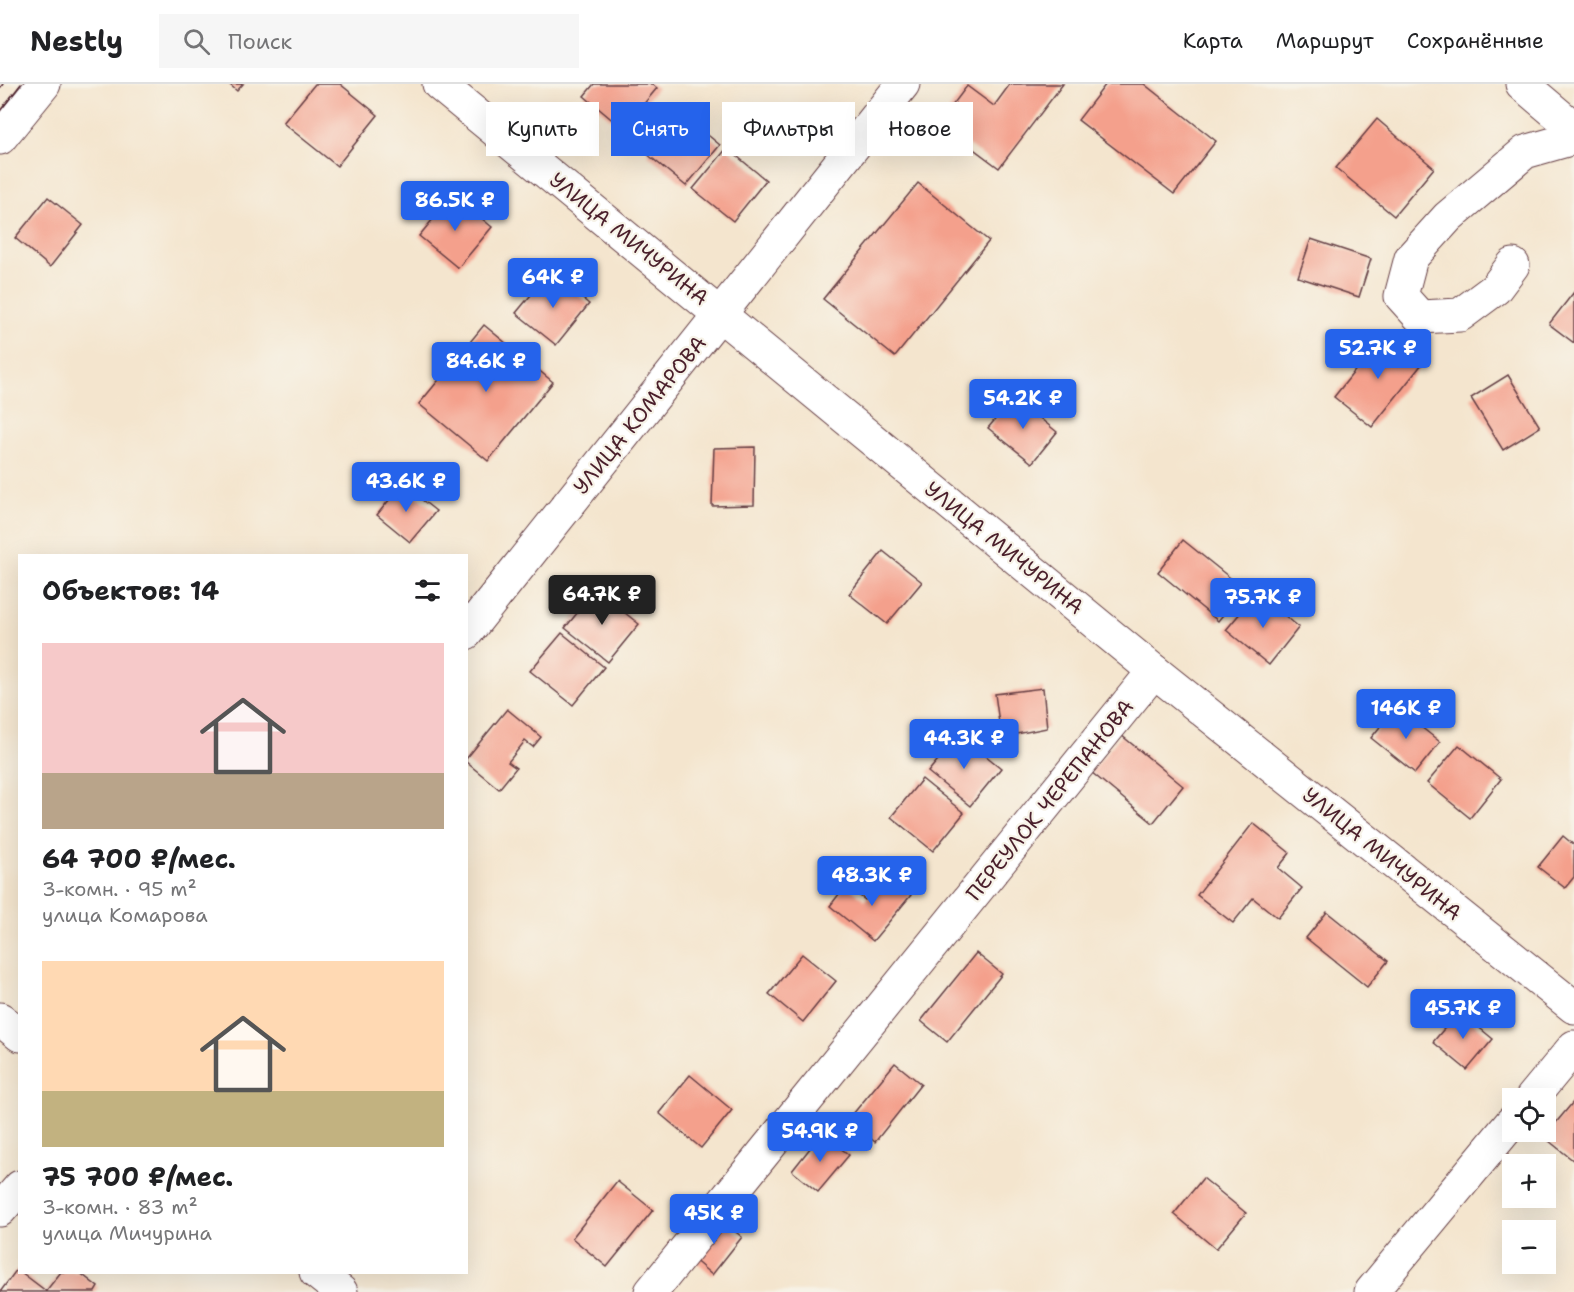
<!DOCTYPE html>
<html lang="ru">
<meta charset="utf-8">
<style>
body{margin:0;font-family:"Shantell Sans",sans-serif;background:#f6f6f6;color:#202124;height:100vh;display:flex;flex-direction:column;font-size:22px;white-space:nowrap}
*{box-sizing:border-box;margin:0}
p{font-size:20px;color:#757577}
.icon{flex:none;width:33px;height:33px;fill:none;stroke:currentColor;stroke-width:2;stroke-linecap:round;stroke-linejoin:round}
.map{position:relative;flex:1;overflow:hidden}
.sheet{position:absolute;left:18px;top:470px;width:450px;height:720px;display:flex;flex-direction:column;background:#fff;border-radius:0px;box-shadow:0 6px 24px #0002}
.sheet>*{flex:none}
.guide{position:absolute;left:486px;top:18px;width:570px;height:54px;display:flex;gap:12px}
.controls{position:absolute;left:1502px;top:1004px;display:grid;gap:12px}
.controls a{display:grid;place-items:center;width:54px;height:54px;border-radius:0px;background:#fff;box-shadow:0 6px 24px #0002;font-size:30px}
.price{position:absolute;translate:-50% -51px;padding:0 14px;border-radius:6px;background:#2563eb;color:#fff;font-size:20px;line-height:39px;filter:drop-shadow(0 2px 3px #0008)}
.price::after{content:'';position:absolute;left:50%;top:36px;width:18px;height:14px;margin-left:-9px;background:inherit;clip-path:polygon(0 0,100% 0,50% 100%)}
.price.current{background:#222;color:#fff}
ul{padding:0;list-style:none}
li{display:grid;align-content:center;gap:12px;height:318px;padding:0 24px}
li span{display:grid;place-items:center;height:186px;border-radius:0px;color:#555}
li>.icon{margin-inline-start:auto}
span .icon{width:108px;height:108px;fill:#fffc;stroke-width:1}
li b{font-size:26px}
h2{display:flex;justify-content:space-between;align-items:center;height:72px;padding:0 24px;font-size:26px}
.tag{padding:0 21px;border-radius:0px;background:#fff;box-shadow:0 6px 24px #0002;font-size:21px;line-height:54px}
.tag.current{background:#2563eb;color:#fff}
header{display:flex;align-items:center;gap:36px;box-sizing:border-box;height:84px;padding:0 30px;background:#fff;border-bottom:2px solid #e0e0e0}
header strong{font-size:28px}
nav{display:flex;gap:33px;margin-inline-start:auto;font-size:21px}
.search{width:420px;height:54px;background:#f6f6f6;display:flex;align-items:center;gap:15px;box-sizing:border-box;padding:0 21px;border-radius:0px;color:#757577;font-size:22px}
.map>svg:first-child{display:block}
.building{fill:#f4a08c}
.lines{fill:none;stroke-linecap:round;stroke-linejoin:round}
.minor-casing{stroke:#643d43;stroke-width:35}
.secondary-casing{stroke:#643d43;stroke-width:35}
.minor{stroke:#fff;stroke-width:33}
.secondary{stroke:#fff;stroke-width:33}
.tram{stroke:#4a1f2b;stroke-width:1.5}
.labels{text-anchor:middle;stroke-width:4.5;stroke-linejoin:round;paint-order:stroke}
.street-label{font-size:21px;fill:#4a1f2b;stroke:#f7f3e8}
</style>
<header>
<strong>Nestly</strong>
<div class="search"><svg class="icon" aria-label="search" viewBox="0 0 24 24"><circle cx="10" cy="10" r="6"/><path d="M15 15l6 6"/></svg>Поиск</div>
<nav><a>Карта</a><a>Маршрут</a><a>Сохранённые</a></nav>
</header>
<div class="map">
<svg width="1574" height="1208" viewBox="0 0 1574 1208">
<rect width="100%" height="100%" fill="#f7f3e8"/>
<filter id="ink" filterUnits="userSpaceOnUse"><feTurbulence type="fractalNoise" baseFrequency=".0167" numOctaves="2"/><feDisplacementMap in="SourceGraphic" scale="12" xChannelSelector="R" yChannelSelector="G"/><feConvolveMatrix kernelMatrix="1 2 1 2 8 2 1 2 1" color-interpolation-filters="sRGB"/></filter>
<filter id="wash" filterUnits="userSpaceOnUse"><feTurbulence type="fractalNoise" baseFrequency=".008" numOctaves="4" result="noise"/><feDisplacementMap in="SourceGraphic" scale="24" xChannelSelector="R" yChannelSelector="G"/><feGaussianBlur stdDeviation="1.35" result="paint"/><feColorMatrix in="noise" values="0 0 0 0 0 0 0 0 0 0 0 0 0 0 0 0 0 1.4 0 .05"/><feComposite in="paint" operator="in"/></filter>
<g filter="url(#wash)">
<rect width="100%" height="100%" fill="#f4e5ce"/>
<g id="blocks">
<!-- building -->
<g class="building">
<polygon points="229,0 243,0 237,7"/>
<polygon points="315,0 340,0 378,31 337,82 283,39"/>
<polygon points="594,0 652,0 657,4 623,45 584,12"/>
<polygon points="1010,0 1063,0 999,84 939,39 967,2 994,22"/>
<polygon points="1106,0 1144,0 1216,57 1174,110 1078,36"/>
<polygon points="681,29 720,61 686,102 647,70"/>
<polygon points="1377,35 1434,84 1394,132 1336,84"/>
<polygon points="727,64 766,96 733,137 693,105"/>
<polygon points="918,99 989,157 895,273 823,215"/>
<polygon points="453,111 492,143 458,184 419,152"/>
<polygon points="48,113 83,141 50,183 15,154"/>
<polygon points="1311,155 1371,175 1359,213 1298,193"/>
<polygon points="550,188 589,220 556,261 516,229"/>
<polygon points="1574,208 1574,259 1549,240"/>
<polygon points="484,241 553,298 488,377 419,320"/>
<polygon points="1385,249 1422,280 1372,343 1334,313"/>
<polygon points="1508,291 1540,343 1503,366 1471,314"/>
<polygon points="1014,313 1057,348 1032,379 988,344"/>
<polygon points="755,363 754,421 712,422 714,364"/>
<polygon points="402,400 436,427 410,458 377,431"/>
<polygon points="1183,456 1244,505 1218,537 1158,488"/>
<polygon points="883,467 922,498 887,540 849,510"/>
<polygon points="596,506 639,540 608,578 565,544"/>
<polygon points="1257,509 1299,543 1269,581 1226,546"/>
<polygon points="562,549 604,583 573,621 530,587"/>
<polygon points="1043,604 1047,644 1001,653 995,610"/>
<polygon points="1396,623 1440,658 1415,689 1371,654"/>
<polygon points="507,625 541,653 533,663 525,657 508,678 516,684 499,705 466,678 466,675"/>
<polygon points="959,650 1001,684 970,722 928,688"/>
<polygon points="1121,651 1183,702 1153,739 1091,688"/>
<polygon points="1459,661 1501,695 1470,734 1427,699"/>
<polygon points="922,695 964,729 933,767 891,733"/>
<polygon points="1253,739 1290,769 1278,784 1302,804 1278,834 1253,814 1233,839 1197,811"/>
<polygon points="1563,752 1574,761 1574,793 1565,804 1538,783"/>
<polygon points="886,791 911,811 873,857 830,822 846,801 865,816"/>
<polygon points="1327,828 1388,877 1367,903 1306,854"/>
<polygon points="976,869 1002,890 947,958 921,937"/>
<polygon points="802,870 836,897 803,938 769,910"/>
<polygon points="1459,927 1493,955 1467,986 1433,958"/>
<polygon points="895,979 921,1000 875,1058 848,1036"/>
<polygon points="690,991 732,1026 701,1064 659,1029"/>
<polygon points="1574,1017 1574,1077 1544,1053"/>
<polygon points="822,1049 849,1071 818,1108 792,1087"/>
<polygon points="1203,1094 1246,1129 1216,1165 1174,1130"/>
<polygon points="617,1097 653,1126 607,1183 572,1154"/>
<polygon points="716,1132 742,1153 712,1191 686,1169"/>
<polygon points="17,1185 46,1207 61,1188 79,1188 98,1203 95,1208 0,1208"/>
</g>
</g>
</g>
<g filter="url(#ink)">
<use href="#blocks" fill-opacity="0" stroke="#643d43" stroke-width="1.5"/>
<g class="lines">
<!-- minor casing -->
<g class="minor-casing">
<g id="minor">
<polyline points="439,0 1154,587 1574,923"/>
<polyline points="1522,0 1574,44"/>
<polyline points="1513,181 1495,205 1460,231 1420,233 1401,212 1411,174 1448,133 1525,68 1574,54"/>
<polyline points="466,549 903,0"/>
<polyline points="0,935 20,951"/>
<polyline points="1532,1014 1574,963"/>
<polyline points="0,1126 20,1103"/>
<polyline points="316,1188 341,1208"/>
<polyline points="651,1208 1154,587"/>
<polyline points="1371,1208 1512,1038"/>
</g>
</g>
<!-- secondary casing -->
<g class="secondary-casing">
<polyline id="secondary" points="0,54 44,0"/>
</g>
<!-- minor -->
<use href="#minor" class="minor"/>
<!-- secondary -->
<use href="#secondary" class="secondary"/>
<!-- tram -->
<g class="tram">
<polyline points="0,4 3,0"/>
<polyline points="0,27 21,0"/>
</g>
</g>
</g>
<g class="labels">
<!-- street labels -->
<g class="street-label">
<text transform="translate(629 155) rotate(39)" y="7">УЛИЦА МИЧУРИНА</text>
<text transform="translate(640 331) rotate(-51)" y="7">УЛИЦА КОМАРОВА</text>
<text transform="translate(1004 464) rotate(39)" y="7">УЛИЦА МИЧУРИНА</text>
<text transform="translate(1050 716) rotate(-51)" y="7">ПЕРЕУЛОК ЧЕРЕПАНОВА</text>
<text transform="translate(1382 770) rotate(39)" y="7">УЛИЦА МИЧУРИНА</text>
</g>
</g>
</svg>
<div class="controls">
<a><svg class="icon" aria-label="locate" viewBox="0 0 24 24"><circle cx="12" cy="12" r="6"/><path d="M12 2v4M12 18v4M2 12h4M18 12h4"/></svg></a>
<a>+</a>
<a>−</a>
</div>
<b class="price" style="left:455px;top:148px">86.5K ₽</b>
<b class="price" style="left:553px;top:225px">64K ₽</b>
<b class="price" style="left:1378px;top:296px">52.7K ₽</b>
<b class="price" style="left:486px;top:309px">84.6K ₽</b>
<b class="price" style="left:1023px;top:346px">54.2K ₽</b>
<b class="price" style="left:406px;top:429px">43.6K ₽</b>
<b class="price current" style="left:602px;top:542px">64.7K ₽</b>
<b class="price" style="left:1263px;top:545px">75.7K ₽</b>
<b class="price" style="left:1406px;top:656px">146K ₽</b>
<b class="price" style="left:964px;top:686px">44.3K ₽</b>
<b class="price" style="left:872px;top:823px">48.3K ₽</b>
<b class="price" style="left:1463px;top:956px">45.7K ₽</b>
<b class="price" style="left:820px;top:1079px">54.9K ₽</b>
<b class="price" style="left:714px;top:1161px">45K ₽</b>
<div class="guide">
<a class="tag">Купить</a>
<a class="tag current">Снять</a>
<a class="tag">Фильтры</a>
<a class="tag">Новое</a>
</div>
<section class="sheet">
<h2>Объектов: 14<svg class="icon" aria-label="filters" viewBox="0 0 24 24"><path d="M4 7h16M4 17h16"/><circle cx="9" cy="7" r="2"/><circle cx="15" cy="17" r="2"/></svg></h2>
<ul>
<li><span style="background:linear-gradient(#f6c9c9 70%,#b9a48a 0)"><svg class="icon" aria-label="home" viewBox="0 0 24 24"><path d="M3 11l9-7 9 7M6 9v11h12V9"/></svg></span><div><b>64 700 ₽/мес.</b><p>3-комн. · 95 m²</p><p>улица Комарова</p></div></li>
<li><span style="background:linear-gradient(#ffd9b3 70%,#c2b280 0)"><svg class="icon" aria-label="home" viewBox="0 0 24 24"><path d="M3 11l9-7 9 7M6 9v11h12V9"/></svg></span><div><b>75 700 ₽/мес.</b><p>3-комн. · 83 m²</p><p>улица Мичурина</p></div></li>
</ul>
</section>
</div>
